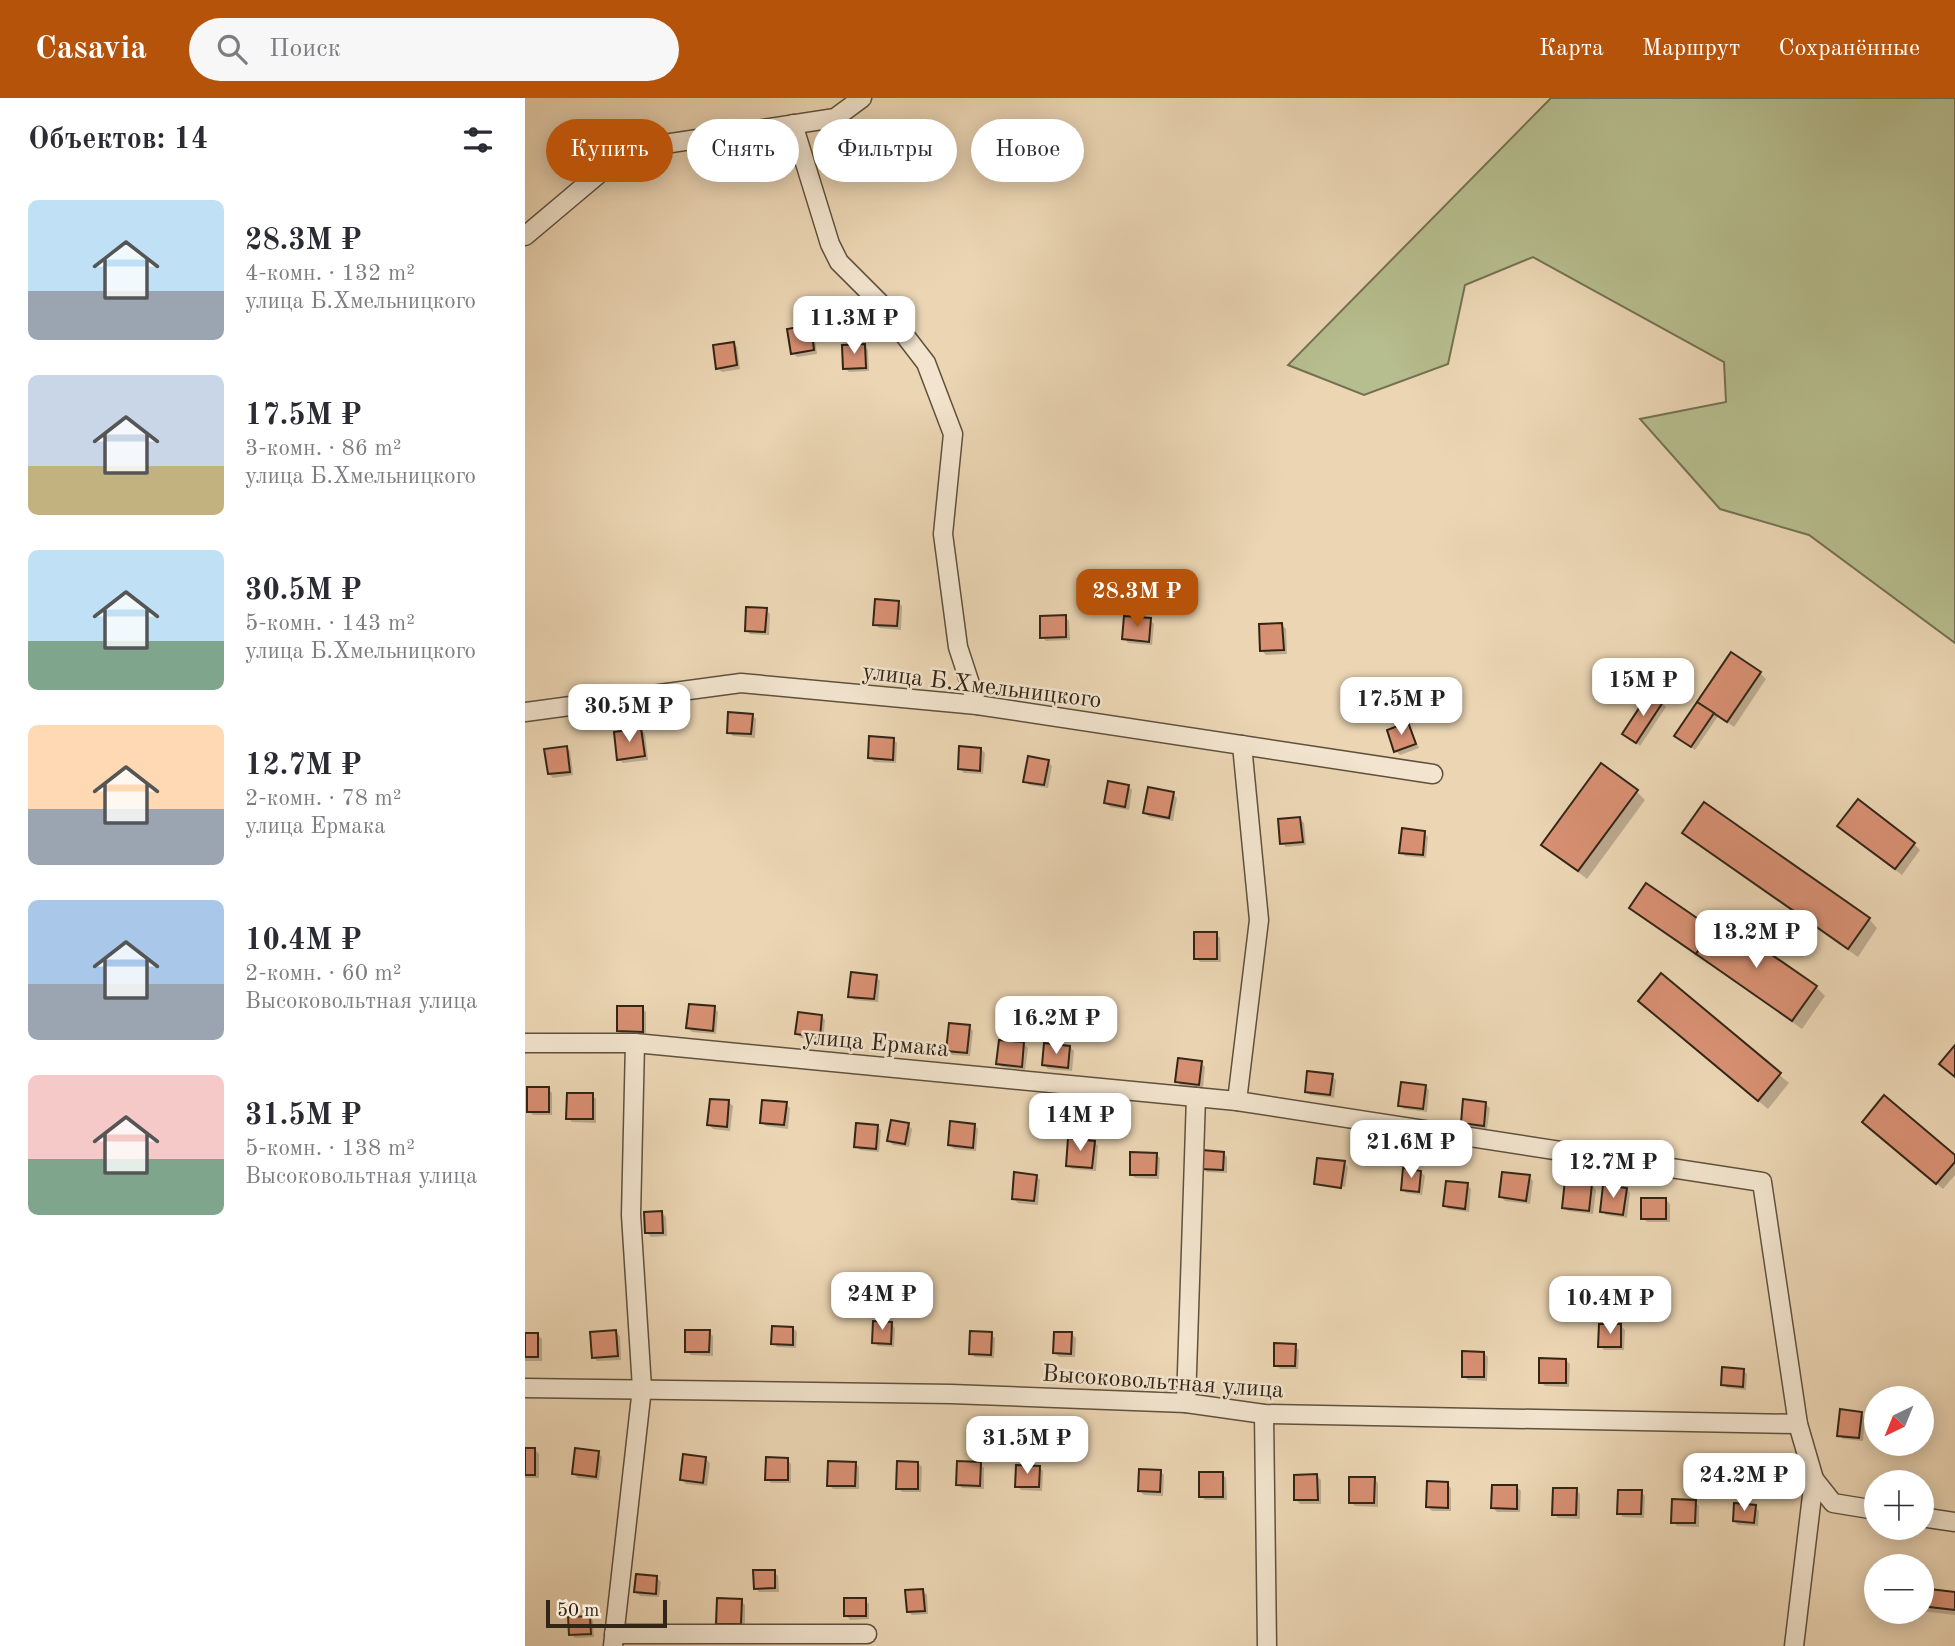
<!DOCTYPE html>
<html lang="ru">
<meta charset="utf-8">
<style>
body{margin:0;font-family:"Old Standard TT",serif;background:#f7f7f7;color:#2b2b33;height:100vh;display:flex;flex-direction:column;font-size:26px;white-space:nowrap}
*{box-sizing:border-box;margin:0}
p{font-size:23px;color:#7c7c81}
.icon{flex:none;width:38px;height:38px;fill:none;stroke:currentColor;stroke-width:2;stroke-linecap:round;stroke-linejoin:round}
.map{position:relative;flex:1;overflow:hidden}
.side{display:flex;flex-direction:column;background:#fff;width:525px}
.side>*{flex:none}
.hud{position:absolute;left:21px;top:21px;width:665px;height:63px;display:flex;gap:14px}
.needle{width:46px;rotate:223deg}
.controls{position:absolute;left:1339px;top:1288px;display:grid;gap:14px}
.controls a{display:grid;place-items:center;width:70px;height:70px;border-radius:50%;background:#fff;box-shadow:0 4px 18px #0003;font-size:35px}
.scale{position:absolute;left:21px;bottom:18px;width:121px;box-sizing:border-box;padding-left:7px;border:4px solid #322516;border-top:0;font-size:19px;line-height:24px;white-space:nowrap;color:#322516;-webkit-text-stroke:5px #f2e4ce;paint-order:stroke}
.price{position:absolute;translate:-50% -60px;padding:0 16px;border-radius:14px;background:#fff;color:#222;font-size:23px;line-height:46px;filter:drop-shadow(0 2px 4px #0008)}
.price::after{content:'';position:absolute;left:50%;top:42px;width:21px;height:16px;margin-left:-10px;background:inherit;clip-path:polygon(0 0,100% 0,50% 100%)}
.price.on{background:#b45309;color:#fff}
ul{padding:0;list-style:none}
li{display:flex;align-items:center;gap:21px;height:175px;padding:0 28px}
li span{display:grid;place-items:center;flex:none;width:196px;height:140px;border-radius:10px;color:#555}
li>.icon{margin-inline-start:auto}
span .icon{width:84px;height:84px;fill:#fffc;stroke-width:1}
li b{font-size:30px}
h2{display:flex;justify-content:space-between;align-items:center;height:84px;padding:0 28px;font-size:30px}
.tag{padding:0 24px;border-radius:32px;background:#fff;box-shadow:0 4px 18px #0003;font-size:24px;line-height:63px}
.tag.on{background:#b45309;color:#fff}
header{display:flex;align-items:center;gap:42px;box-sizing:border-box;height:98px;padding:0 35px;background:#b45309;color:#fff}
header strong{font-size:33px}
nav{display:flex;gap:38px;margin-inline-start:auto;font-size:24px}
.search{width:490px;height:63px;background:#f7f7f7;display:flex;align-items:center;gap:18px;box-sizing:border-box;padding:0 24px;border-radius:38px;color:#7c7c81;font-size:26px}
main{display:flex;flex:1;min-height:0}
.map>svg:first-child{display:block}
.green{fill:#b6bd8e;stroke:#747152;stroke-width:2}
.shadow{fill:#0003}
.building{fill:#d89073;stroke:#322516;stroke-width:2}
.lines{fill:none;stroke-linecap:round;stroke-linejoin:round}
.street-casing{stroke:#60513d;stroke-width:21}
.street{stroke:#f2e4ce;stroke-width:18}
.labels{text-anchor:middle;stroke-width:5;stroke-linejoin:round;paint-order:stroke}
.street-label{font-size:24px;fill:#322516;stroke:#f2e4ce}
</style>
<header>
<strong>Casavia</strong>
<div class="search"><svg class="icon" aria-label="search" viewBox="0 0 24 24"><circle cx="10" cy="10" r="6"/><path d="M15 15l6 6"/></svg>Поиск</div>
<nav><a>Карта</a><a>Маршрут</a><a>Сохранённые</a></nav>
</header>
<main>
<section class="side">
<h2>Объектов: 14<svg class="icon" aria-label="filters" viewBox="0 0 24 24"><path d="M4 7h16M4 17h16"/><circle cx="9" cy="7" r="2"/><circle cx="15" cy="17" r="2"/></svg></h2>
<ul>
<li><span style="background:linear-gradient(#bfe0f5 65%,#9aa5b1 0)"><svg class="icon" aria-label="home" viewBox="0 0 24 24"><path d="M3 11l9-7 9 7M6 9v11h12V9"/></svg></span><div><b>28.3M ₽</b><p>4-комн. · 132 m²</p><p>улица Б.Хмельницкого</p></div></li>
<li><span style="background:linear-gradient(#c9d6e8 65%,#c2b280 0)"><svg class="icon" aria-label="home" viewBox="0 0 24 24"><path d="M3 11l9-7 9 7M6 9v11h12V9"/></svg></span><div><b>17.5M ₽</b><p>3-комн. · 86 m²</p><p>улица Б.Хмельницкого</p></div></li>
<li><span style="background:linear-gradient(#bfe0f5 65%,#7fa58c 0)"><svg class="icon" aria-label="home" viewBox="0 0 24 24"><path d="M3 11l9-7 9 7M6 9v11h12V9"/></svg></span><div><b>30.5M ₽</b><p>5-комн. · 143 m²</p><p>улица Б.Хмельницкого</p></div></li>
<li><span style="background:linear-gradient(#ffd9b3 60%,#9aa5b1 0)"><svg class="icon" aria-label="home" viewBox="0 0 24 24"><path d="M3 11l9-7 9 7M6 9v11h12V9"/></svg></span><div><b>12.7M ₽</b><p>2-комн. · 78 m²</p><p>улица Ермака</p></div></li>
<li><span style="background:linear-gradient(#a9c7e8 60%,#9aa5b1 0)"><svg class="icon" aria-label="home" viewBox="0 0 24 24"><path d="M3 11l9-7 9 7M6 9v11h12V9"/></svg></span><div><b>10.4M ₽</b><p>2-комн. · 60 m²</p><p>Высоковольтная улица</p></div></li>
<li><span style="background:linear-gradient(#f6c9c9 60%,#7fa58c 0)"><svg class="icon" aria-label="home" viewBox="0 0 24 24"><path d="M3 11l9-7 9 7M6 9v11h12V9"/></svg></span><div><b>31.5M ₽</b><p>5-комн. · 138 m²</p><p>Высоковольтная улица</p></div></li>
</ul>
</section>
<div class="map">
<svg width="1430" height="1548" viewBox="0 0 1430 1548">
<rect width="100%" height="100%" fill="#ebd5b3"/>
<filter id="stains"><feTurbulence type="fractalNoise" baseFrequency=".00286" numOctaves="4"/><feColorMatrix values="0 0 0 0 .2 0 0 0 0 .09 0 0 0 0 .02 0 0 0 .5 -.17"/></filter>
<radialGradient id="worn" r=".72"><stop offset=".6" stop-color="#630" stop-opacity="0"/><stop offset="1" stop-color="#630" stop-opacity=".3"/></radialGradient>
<!-- green -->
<polygon class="green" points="1026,0 1430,0 1430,545 1284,437 1195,411 1115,321 1201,304 1199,264 1008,159 940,187 923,266 839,297 763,267"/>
<!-- shadow -->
<g class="shadow">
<polygon points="285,229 289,233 292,256 272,259 268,255"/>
<polygon points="208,245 212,249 215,271 197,274 193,270"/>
<polygon points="339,248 343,252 344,273 324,274 320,270"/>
<polygon points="373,504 377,508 376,532 354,530 350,526"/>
<polygon points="241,512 245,516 244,537 225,536 221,532"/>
<polygon points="540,519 544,523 545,542 521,543 517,539"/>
<polygon points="625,522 629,526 627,547 603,545 599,540"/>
<polygon points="757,527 761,531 762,556 741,557 737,553"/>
<polygon points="1235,575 1241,581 1209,629 1193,618 1170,652 1156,642"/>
<polygon points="1137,605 1141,609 1115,648 1103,639"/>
<polygon points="227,617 231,621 230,640 208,638 204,634"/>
<polygon points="883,626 894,650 875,657 871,653"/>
<polygon points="116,632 120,636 123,662 98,665 94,661"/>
<polygon points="368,641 372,645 371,665 349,664 345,660"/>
<polygon points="41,649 45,653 48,677 28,680 24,676"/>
<polygon points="456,651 460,655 458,676 439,675 435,671"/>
<polygon points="523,664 527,668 523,690 504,687 500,683"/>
<polygon points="603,688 607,692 604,712 585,709 581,705"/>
<polygon points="1111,693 1120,702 1062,781 1019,747"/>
<polygon points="648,696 652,700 648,723 624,719 620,715"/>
<polygon points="775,721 779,725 781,747 761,749 757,745"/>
<polygon points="899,735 903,739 901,760 880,758 876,754"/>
<polygon points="1159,735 1344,821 1352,830 1333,859"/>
<polygon points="1321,735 1389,746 1395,752 1377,777"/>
<polygon points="1122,787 1189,834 1291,889 1300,898 1277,931 1113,816 1106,810"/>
<polygon points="691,836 695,840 696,864 675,864 671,860"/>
<polygon points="1136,878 1264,985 1243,1011 1124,912"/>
<polygon points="351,879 355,883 353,904 329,902 325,898"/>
<polygon points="117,910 121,914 121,937 98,937 94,933"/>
<polygon points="189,910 193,914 191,936 167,934 163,930"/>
<polygon points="296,918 300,922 298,942 276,940 272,936"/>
<polygon points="444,929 448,933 445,958 427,957 423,953"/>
<polygon points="499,946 503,950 500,972 477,969 473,965"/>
<polygon points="545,949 549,953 547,973 523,971 519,967"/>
<polygon points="676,965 680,969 678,990 656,988 652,984"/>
<polygon points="807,978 811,982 809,1000 785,997 781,993"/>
<polygon points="900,988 904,992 902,1014 879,1011 875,1007"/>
<polygon points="23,991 27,995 27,1017 8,1017 4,1013"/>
<polygon points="67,997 71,1001 71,1025 47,1024 43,1020"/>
<polygon points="204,1004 208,1008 205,1033 188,1031 184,1027"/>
<polygon points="261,1006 265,1010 263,1031 241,1028 237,1024"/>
<polygon points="961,1006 965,1010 962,1031 942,1029 938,1025"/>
<polygon points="383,1027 387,1031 384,1049 368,1047 364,1043"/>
<polygon points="449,1027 453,1031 451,1053 429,1051 425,1047"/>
<polygon points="352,1028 356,1032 354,1054 335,1052 331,1048"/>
<polygon points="1345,1030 1430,1059 1430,1077 1418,1091"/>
<polygon points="569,1044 573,1048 571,1073 547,1071 543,1067"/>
<polygon points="698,1055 702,1059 702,1075 682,1074 678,1070"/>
<polygon points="631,1056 635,1060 634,1081 610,1080 606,1076"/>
<polygon points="819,1065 823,1069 820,1089 791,1086"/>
<polygon points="896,1074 900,1078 897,1097 881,1095 877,1091"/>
<polygon points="511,1078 515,1082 513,1107 493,1105 489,1101"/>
<polygon points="1004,1079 1008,1083 1005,1106 980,1103 976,1099"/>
<polygon points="942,1087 946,1091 944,1114 923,1111 919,1107"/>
<polygon points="1067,1087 1071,1092 1068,1116 1043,1113 1039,1109"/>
<polygon points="1101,1091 1105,1095 1102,1120 1081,1117 1077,1113"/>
<polygon points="1141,1102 1145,1106 1145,1124 1122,1124 1118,1120"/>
<polygon points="137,1115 141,1119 142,1138 126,1139 122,1135"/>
<polygon points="366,1226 370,1230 369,1249 353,1248 349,1244"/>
<polygon points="1096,1228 1100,1232 1099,1252 1079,1252 1075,1248"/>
<polygon points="268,1230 272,1234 271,1250 252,1249 248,1245"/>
<polygon points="91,1234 95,1238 96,1262 72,1263 68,1259"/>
<polygon points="184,1234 188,1238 188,1258 166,1257 162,1253"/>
<polygon points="466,1236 470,1240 469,1260 450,1259 446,1255"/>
<polygon points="547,1236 551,1240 550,1259 534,1259 530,1255"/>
<polygon points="0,1237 13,1237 17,1241 17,1263 0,1263"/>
<polygon points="770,1248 774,1252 773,1271 755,1271 751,1267"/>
<polygon points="959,1255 963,1259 962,1283 943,1282 939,1278"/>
<polygon points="1041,1262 1045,1266 1044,1289 1020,1288 1016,1284"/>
<polygon points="1218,1272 1222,1276 1221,1292 1202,1290 1198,1286"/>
<polygon points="1336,1316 1340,1320 1338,1343 1318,1341 1314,1337"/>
<polygon points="0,1352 10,1352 14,1356 14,1380 0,1380"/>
<polygon points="73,1355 77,1359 74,1382 53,1380 49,1376"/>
<polygon points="181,1361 185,1365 182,1388 161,1386 157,1381"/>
<polygon points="262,1362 266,1366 266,1385 246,1385 242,1381"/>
<polygon points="330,1365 334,1369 334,1391 308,1391 304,1387"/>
<polygon points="393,1365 397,1369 396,1394 377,1394 373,1390"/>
<polygon points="455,1365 459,1370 459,1391 437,1390 433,1386"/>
<polygon points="514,1369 518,1373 517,1393 496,1392 492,1388"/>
<polygon points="635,1373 639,1377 638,1398 619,1397 615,1393"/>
<polygon points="697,1376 701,1380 702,1402 680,1402 676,1398"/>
<polygon points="792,1378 796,1382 796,1406 775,1406 771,1402"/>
<polygon points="849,1381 853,1385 853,1409 830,1408 826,1404"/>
<polygon points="922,1386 926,1390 926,1413 907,1413 903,1409"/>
<polygon points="992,1389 996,1393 995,1414 972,1414 968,1410"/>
<polygon points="1051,1392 1055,1396 1055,1421 1033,1420 1029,1416"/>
<polygon points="1116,1394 1120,1398 1119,1420 1098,1419 1094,1415"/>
<polygon points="1170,1404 1174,1408 1174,1429 1152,1428 1148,1424"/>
<polygon points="1230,1409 1234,1413 1233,1428 1213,1427 1209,1423"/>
<polygon points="249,1474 253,1478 254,1494 234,1494 230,1490"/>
<polygon points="132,1480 136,1484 134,1499 115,1498 111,1494"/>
<polygon points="1396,1492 1430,1496 1430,1517 1396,1513"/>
<polygon points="398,1493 402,1497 403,1516 387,1517 383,1513"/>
<polygon points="340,1502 344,1506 344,1521 325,1522 321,1517"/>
<polygon points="216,1503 220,1507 220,1530 197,1529 193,1525"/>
<polygon points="64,1519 68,1523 69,1539 50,1540 46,1536"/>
</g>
<!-- building -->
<g class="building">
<polygon points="286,227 289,252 266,256 262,231"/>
<polygon points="209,244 212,267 191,271 188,247"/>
<polygon points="340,246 341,270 318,271 317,247"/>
<polygon points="350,501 374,503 372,528 348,527"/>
<polygon points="221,509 242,510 240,534 220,533"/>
<polygon points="541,517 541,539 515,540 515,518"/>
<polygon points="599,518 626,520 624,544 597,541"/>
<polygon points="757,525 759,552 735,553 734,526"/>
<polygon points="1206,554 1236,574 1202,624 1172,604"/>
<polygon points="1124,595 1138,604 1111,645 1097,636"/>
<polygon points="1172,604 1189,615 1166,649 1149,638"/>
<polygon points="203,614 228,616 226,636 202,635"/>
<polygon points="883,624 891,646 869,654 862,632"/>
<polygon points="116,630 120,658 92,662 89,634"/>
<polygon points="344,638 369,640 368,662 343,660"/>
<polygon points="42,648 45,674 23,676 19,651"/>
<polygon points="434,648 456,650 455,673 433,671"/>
<polygon points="503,658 524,662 519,687 498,684"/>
<polygon points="1076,665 1113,692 1053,773 1016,747"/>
<polygon points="583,683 604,687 600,709 579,705"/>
<polygon points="623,689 649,694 644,720 618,715"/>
<polygon points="1333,701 1390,745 1370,771 1312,728"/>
<polygon points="1179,704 1345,820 1323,851 1157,735"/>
<polygon points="775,719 778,744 755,746 753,721"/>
<polygon points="877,730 900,733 898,757 874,755"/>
<polygon points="1121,785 1188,831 1171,856 1104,810"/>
<polygon points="1195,821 1292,888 1267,923 1171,856"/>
<rect x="669" y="834" width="23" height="27"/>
<polygon points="326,874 352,877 349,901 323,899"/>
<polygon points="1136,875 1256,975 1233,1003 1113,903"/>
<polygon points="164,906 190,908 188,933 161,930"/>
<polygon points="92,908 118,908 118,934 92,933"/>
<polygon points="273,914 297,917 295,939 270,936"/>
<polygon points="424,925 445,927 442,955 421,953"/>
<polygon points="474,942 499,944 497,969 471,966"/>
<polygon points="519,945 545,948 543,970 517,967"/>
<polygon points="1430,947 1430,979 1414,966"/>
<polygon points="653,960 677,963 674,987 650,984"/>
<polygon points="782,973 808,976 805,997 780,994"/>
<polygon points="876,984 901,987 898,1011 873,1008"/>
<rect x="2" y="989" width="22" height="25"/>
<polygon points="42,995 68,995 68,1021 41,1021"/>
<polygon points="1359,997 1430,1057 1430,1064 1411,1086 1337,1024"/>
<polygon points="185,1001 204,1002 202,1029 182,1027"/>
<polygon points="938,1001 961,1004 959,1028 936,1025"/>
<polygon points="237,1002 262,1004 259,1027 235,1025"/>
<polygon points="366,1022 384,1025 380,1046 362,1043"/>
<polygon points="425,1023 450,1026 448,1050 423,1047"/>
<polygon points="331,1025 353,1027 351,1051 329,1049"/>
<polygon points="543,1040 570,1043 567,1070 541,1068"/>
<polygon points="677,1052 699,1054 698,1072 676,1071"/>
<polygon points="605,1054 632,1055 631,1077 605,1077"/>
<polygon points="792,1060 820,1063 816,1090 789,1086"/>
<polygon points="878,1070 896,1073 894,1094 876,1092"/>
<polygon points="489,1074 512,1077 509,1103 487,1101"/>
<polygon points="977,1074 1005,1077 1001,1103 974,1099"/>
<polygon points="1040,1082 1067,1086 1064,1113 1037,1110"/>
<polygon points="921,1083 943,1085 940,1111 918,1108"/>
<polygon points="1078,1087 1102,1090 1098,1117 1075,1114"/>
<rect x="1116" y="1100" width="25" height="21"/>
<polygon points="137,1113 138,1135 120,1135 119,1114"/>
<polygon points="348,1223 367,1224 366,1246 347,1245"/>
<polygon points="1074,1226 1096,1226 1096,1249 1073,1249"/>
<polygon points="247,1228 268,1229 268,1247 246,1246"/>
<polygon points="91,1232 93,1258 67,1260 65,1234"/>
<polygon points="160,1232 185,1232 184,1254 160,1254"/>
<polygon points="445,1233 467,1234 466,1257 444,1256"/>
<polygon points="529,1234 547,1234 546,1256 528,1255"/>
<rect x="0" y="1235" width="13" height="24"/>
<polygon points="749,1245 771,1246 770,1268 749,1268"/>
<polygon points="937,1253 959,1254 959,1279 937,1279"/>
<polygon points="1014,1260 1041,1261 1041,1285 1014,1285"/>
<polygon points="1197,1269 1219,1271 1218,1289 1196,1287"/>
<polygon points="1315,1311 1337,1314 1334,1340 1312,1338"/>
<rect x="0" y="1350" width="10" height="27"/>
<polygon points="50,1350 74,1353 71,1379 47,1376"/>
<polygon points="158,1356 181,1359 178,1385 155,1382"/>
<polygon points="241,1359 263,1360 263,1382 240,1382"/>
<polygon points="303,1363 331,1364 330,1388 302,1388"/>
<polygon points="372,1363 393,1364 393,1391 371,1391"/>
<polygon points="432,1363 456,1364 455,1388 431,1387"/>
<polygon points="491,1367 515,1368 514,1389 490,1389"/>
<polygon points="614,1371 636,1372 635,1394 613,1393"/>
<rect x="674" y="1374" width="24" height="25"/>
<polygon points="792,1376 793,1402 769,1402 769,1377"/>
<polygon points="824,1379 850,1379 849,1405 824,1405"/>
<polygon points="902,1383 923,1384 923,1410 901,1409"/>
<polygon points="967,1387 992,1387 992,1411 966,1410"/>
<polygon points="1028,1390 1052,1390 1051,1417 1027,1417"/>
<polygon points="1093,1392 1117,1392 1116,1416 1092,1416"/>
<polygon points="1147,1401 1171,1402 1170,1425 1146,1425"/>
<polygon points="1209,1405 1231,1407 1229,1425 1208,1423"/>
<polygon points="228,1472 250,1472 250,1490 229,1491"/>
<polygon points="111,1476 132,1478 131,1496 109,1494"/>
<polygon points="1396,1490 1430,1494 1430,1512 1396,1508"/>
<polygon points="398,1491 400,1513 382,1514 380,1492"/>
<polygon points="192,1500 217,1501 216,1526 191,1526"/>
<rect x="319" y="1500" width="22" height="18"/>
<polygon points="65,1518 66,1536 44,1537 43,1519"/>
</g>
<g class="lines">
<!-- street casing -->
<g class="street-casing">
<g id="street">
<polyline points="268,26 305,146 314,164 354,204 401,265 428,336 418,436 433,549 452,607"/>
<polyline points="0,138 76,74 133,47 310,20 337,0"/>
<polyline points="0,614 216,585 452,607 908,676"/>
<polyline points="0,945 110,945 712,1003 1237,1084 1273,1326 1289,1381 1269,1548"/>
<polyline points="712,1003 734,822 717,647"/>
<polyline points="0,1290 426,1296 661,1305 739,1316 1273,1326"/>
<polyline points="661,1305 671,999"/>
<polyline points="739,1316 742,1548"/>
<polyline points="1289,1381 1308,1405 1351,1412"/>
<polyline points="1396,1419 1430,1424"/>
<polyline points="89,1536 342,1536"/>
<polyline points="88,1548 117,1290 106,1117 110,945"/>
</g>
</g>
<!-- street -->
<use href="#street" class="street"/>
</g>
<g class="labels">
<!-- street labels -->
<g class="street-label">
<text transform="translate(457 587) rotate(7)" y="8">улица Б.Хмельницкого</text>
<text transform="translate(351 944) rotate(5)" y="8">улица Ермака</text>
<text transform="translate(638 1283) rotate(4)" y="8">Высоковольтная улица</text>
</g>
</g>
<rect width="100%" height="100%" filter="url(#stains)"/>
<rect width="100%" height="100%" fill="url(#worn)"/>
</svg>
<div class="controls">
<a><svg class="needle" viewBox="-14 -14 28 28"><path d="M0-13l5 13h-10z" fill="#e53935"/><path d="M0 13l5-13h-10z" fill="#7c7c81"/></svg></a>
<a>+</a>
<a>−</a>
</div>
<div class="scale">50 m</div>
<b class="price" style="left:329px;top:258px">11.3M ₽</b>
<b class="price on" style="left:612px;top:531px">28.3M ₽</b>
<b class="price" style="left:1118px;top:620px">15M ₽</b>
<b class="price" style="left:876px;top:639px">17.5M ₽</b>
<b class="price" style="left:104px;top:646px">30.5M ₽</b>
<b class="price" style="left:1231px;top:872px">13.2M ₽</b>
<b class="price" style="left:531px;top:958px">16.2M ₽</b>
<b class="price" style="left:555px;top:1055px">14M ₽</b>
<b class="price" style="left:886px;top:1082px">21.6M ₽</b>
<b class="price" style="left:1088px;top:1102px">12.7M ₽</b>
<b class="price" style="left:357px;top:1234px">24M ₽</b>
<b class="price" style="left:1085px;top:1238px">10.4M ₽</b>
<b class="price" style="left:502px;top:1378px">31.5M ₽</b>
<b class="price" style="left:1219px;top:1415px">24.2M ₽</b>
<div class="hud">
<a class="tag on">Купить</a>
<a class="tag">Снять</a>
<a class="tag">Фильтры</a>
<a class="tag">Новое</a>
</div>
</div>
</main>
